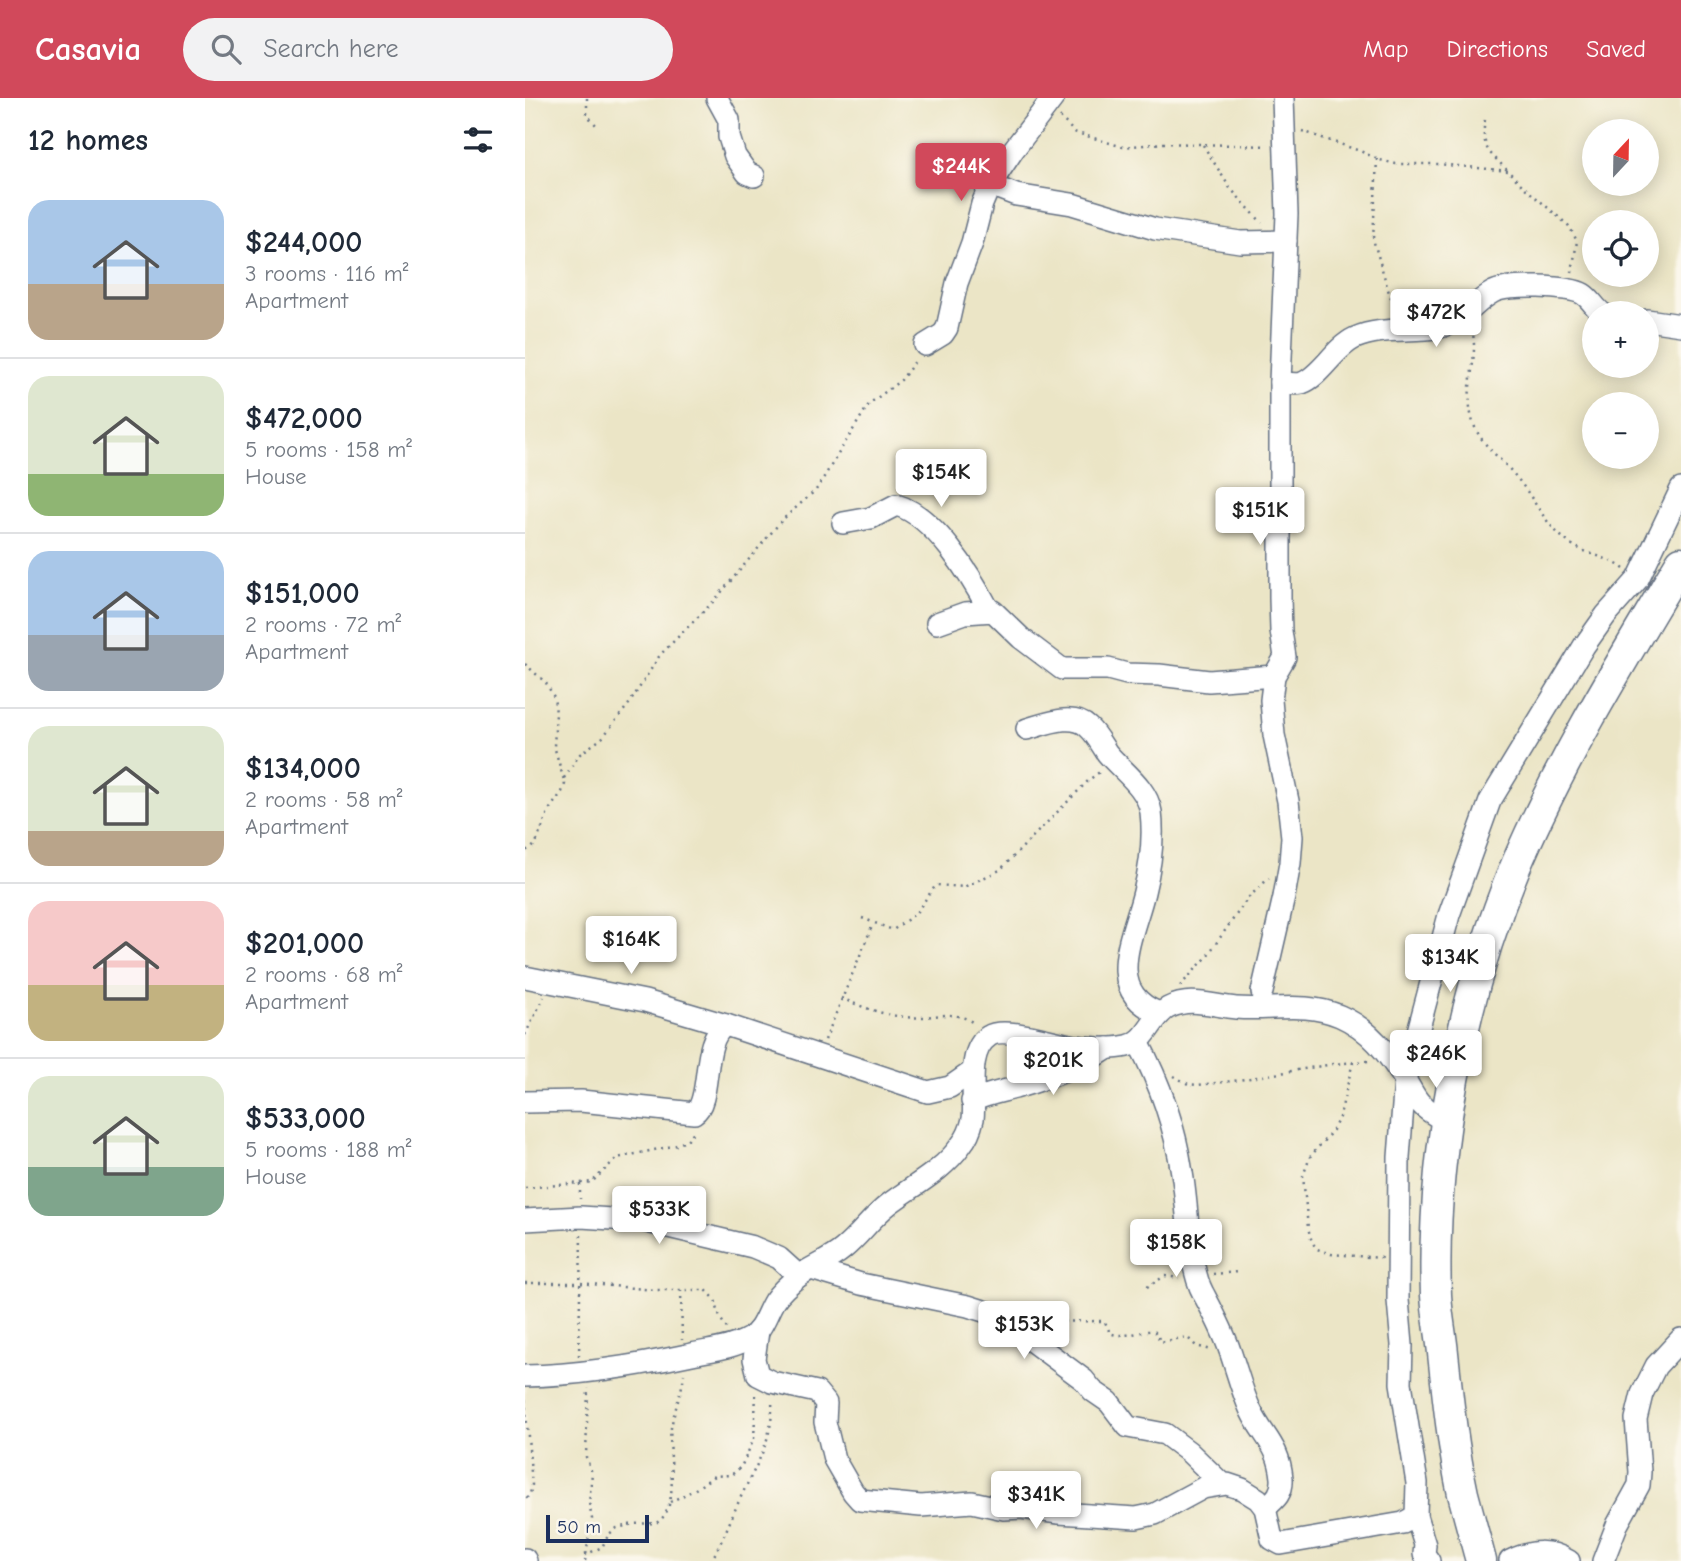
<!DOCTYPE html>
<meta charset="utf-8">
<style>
body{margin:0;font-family:"Comic Neue",sans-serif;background:#f2f2f3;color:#1f2937;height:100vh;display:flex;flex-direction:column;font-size:26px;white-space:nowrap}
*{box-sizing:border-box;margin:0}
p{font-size:23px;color:#747a83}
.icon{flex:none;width:38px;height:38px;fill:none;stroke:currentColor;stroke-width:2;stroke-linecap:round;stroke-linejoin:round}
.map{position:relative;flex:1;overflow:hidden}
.drawer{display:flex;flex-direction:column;background:#fff;width:525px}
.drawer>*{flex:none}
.needle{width:46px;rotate:22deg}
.controls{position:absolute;left:1057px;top:21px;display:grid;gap:14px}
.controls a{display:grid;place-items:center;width:77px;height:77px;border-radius:50%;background:#fff;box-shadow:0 4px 18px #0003;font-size:35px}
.scale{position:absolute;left:21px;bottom:18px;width:103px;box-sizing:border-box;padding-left:7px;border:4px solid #1b2f5e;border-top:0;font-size:19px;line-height:24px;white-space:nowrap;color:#1b2f5e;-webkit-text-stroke:5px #fbf7ec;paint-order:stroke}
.price{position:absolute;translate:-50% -60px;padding:0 16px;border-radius:7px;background:#fff;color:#222;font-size:23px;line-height:46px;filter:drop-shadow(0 2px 4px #0008)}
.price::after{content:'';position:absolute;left:50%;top:42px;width:21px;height:16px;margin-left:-10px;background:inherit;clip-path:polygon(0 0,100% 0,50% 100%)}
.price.on{background:#d1495b;color:#fff}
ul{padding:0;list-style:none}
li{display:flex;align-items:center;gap:21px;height:175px;padding:0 28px}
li+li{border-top:2px solid #e0e1e3}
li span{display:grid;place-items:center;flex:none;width:196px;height:140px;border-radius:21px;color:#555}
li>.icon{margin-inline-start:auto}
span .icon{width:84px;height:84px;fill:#fffc;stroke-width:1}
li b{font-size:30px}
h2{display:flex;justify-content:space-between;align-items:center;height:84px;padding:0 28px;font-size:30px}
header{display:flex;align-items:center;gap:42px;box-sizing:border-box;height:98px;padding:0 35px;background:#d1495b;color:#fff}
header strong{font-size:33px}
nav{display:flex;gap:38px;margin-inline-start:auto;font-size:24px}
.search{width:490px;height:63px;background:#f2f2f3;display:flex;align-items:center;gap:18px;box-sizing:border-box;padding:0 24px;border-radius:38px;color:#747a83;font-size:26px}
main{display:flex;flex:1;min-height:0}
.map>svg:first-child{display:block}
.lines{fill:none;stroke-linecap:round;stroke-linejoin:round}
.minor-casing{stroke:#646f82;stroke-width:24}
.highway-casing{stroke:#646f82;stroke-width:33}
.path{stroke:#646f82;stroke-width:2.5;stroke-dasharray:2 5;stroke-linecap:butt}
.minor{stroke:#fff;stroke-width:21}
.highway{stroke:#fff;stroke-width:30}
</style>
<header>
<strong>Casavia</strong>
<div class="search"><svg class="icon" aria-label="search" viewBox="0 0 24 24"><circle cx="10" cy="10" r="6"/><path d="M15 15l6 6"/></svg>Search here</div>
<nav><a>Map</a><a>Directions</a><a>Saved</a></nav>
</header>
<main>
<section class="drawer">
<h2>12 homes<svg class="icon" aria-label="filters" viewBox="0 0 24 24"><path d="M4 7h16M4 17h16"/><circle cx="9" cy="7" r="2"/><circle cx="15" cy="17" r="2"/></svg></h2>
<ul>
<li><span style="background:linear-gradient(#a9c7e8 60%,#b9a48a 0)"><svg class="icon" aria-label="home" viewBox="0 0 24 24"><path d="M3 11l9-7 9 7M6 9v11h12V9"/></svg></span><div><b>$244,000</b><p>3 rooms · 116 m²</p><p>Apartment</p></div></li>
<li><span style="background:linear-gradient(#dfe7d0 70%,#8fb573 0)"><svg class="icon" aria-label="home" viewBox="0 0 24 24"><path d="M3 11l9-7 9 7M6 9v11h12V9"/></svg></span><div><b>$472,000</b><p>5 rooms · 158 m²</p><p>House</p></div></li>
<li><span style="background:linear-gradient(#a9c7e8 60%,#9aa5b1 0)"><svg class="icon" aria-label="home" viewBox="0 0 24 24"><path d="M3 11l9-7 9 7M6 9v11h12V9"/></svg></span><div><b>$151,000</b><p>2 rooms · 72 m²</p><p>Apartment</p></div></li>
<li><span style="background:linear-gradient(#dfe7d0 75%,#b9a48a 0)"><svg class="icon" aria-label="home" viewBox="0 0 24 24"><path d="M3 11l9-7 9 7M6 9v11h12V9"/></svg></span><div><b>$134,000</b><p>2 rooms · 58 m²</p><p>Apartment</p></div></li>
<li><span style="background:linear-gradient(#f6c9c9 60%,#c2b280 0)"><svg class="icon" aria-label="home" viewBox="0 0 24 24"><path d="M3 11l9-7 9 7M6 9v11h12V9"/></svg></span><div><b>$201,000</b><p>2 rooms · 68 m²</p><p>Apartment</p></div></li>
<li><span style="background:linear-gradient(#dfe7d0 65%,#7fa58c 0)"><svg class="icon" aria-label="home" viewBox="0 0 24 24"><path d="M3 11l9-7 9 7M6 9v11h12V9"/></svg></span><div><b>$533,000</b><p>5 rooms · 188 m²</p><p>House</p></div></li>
</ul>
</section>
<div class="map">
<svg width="1156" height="1463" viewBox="0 0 1156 1463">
<rect width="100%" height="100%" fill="#fbf7ec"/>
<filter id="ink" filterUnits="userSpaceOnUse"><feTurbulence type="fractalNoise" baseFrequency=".0143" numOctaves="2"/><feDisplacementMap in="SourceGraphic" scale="14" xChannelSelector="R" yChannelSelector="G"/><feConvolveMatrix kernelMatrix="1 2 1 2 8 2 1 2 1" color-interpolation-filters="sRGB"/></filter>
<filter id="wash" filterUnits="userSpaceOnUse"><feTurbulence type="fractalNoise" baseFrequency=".00686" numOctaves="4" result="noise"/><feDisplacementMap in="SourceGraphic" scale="28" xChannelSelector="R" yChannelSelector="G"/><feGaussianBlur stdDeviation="1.57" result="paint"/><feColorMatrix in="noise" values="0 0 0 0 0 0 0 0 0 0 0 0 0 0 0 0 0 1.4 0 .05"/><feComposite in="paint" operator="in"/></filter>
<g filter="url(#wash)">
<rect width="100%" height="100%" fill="#ebe5c6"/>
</g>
<g filter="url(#ink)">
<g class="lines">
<!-- minor casing -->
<g class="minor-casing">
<g id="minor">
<polyline points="192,0 204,22 204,39 210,58 222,75 229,78"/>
<polyline points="465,87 491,97 547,106 630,131 715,144 761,143"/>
<polyline points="1122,222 1156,227"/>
<polyline points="400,247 418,236 422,230 432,185 447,145 457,106 465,87 489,51 528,0"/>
<path d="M755,284C762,285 770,287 777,285C796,278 809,250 830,240C857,228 887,235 915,229C940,223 948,205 968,194C982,186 1045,188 1058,196C1066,201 1070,210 1077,215"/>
<path d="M318,425L346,420L371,407C409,417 446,478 464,512"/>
<polyline points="412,525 440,515 468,513 496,540 537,571 583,571 602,576 634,577 684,583 749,578"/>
<path d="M502,631C520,626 548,614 563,629C571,636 576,646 582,655C597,673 622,689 626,714C629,739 625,770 619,794C609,837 577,892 634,915"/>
<polyline points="0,879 120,903 201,927"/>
<polyline points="737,894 759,799 765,765 767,739 763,703 749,637 746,602 749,578 760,559 756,533 755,500 755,284 762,116 758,0"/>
<path d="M613,944C635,985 650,1029 657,1075C663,1107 663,1168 678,1195C688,1214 698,1232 705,1253C712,1273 717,1294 726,1313C738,1339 754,1347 757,1380C758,1395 751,1401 740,1410"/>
<path d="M447,1003C462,996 475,994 490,990C523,980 554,970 583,950"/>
<path d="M0,1004L56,1003L169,1015C188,1003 175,941 201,927L403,994L425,989L448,973"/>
<polyline points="0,1122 56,1119 118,1123 228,1149 254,1160 274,1178"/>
<polyline points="286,1171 336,1186 443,1208 462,1214 477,1221 559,1282 568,1293 584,1304 603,1329 640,1336 664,1354 696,1385"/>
<polyline points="233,1233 229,1261 233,1277 247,1284 292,1294 301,1305 300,1324 309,1361 328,1394 335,1402 396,1408 447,1404 479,1411 496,1410 534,1415 611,1420 630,1416 678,1390 702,1386 717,1391 733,1401 740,1410 747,1441 756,1446 878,1425 891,1418"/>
<path d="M0,1278C57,1277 111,1268 167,1256C186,1252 207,1250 223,1241C238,1233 241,1216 249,1203C255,1194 265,1185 274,1178C288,1168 305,1162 318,1151C335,1137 347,1119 364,1106C389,1087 418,1073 436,1047C442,1040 446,1030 448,1021C451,999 440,953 464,938C478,928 531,945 550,948C566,950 585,952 602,948C623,944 626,919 643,910C666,898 687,908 711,910C747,913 780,903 815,918C845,931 863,956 880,982C886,990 889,999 896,1006C903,1014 912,1018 920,1023"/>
<polyline points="0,1461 1,1463"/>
<polyline points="904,1463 899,1456 900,1447 891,1418 892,1385 876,1285 877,1247 873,1202 874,1059 880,982 924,817 965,703 1059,548 1081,517 1113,481 1156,391"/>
<path d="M985,1463C1006,1452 1024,1451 1044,1463"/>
<polyline points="1078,1463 1092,1427 1114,1387 1115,1374 1111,1321 1117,1296 1131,1268 1156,1241"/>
</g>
</g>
<!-- highway casing -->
<g class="highway-casing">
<path id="highway" d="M956,1463C950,1441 944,1419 938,1396C928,1350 923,1302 918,1255C916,1235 912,1216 911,1197C906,1058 936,900 989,772C1034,665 1097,563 1156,464"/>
</g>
<!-- path -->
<g class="path">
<polyline points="62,0 62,17 72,28"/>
<polyline points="535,19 549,34 598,49 639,45 743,48"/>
<path d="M960,22C958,33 958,43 964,54L999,89L1044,128L1052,143L1047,174"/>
<polyline points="777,33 835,53 855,62 871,66 913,66 984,73"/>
<polyline points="678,47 705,90 737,125"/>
<polyline points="852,61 848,141 865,198 877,216"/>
<path d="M947,231C954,259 940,287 946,316C951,345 975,358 992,380C1011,403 1020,428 1046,446C1062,457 1082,458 1099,471"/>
<polyline points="0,566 21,585 29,599 31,615 29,648 40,686 37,694 24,712 11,745 7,750 0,753"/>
<polyline points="39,680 55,656 77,640 104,606 135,557 189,503 257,422 291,392 344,306 376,282 391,262"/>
<polyline points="337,820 368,832 390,816 411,787 439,789 475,772 565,681 576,673"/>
<polyline points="655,888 680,861 723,800 744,780"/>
<path d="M316,900C337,909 358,917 380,919C405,922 428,909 450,926"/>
<polyline points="0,937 19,899"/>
<polyline points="300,942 348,826"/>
<polyline points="828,964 815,1017 808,1032 785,1059 778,1078 783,1130 787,1144 792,1151 806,1156 857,1160"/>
<polyline points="649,978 663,986 672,987 708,983 808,966 844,963"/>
<polyline points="55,1086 55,1101"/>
<polyline points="0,1090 67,1084 92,1060 152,1047 162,1042 171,1031"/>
<polyline points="688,1176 713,1174"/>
<polyline points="0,1185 55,1185 130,1192 181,1192 190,1201 195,1220 203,1232"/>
<polyline points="622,1189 640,1178 654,1180"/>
<polyline points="156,1192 157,1242"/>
<path d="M511,1224L577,1223L580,1224L585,1235C601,1242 624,1229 630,1234C632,1237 634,1241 636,1244L662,1239L671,1248L687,1252"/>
<polyline points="54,1258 56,1135"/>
<polyline points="0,1302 7,1387 5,1396 0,1402"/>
<polyline points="145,1404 169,1392 189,1378 206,1377 216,1369 229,1341 231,1296"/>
<path d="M60,1457L77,1449L84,1436L92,1430L108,1426L131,1425C157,1411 142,1355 146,1330C149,1312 157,1295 159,1276"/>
<polyline points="60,1463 67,1421 64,1405 67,1375 61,1359 63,1290"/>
<path d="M186,1463C197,1444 205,1423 214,1403C230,1368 249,1343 247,1301"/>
</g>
<!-- minor -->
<use href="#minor" class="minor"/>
<!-- highway -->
<use href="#highway" class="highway"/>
</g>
</g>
</svg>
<div class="controls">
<a><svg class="needle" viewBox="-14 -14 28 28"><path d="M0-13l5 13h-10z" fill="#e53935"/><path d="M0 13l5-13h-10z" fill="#747a83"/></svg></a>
<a><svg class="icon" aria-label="locate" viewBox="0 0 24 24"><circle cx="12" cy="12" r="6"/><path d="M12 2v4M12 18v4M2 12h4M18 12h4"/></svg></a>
<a>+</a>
<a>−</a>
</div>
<div class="scale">50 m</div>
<b class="price on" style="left:436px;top:105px">$244K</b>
<b class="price" style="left:911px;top:251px">$472K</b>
<b class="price" style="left:416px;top:411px">$154K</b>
<b class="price" style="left:735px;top:449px">$151K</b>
<b class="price" style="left:106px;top:878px">$164K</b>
<b class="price" style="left:925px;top:896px">$134K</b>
<b class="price" style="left:911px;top:992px">$246K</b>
<b class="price" style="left:528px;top:999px">$201K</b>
<b class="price" style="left:134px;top:1148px">$533K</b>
<b class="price" style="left:651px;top:1181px">$158K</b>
<b class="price" style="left:499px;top:1263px">$153K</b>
<b class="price" style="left:511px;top:1433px">$341K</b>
</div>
</main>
